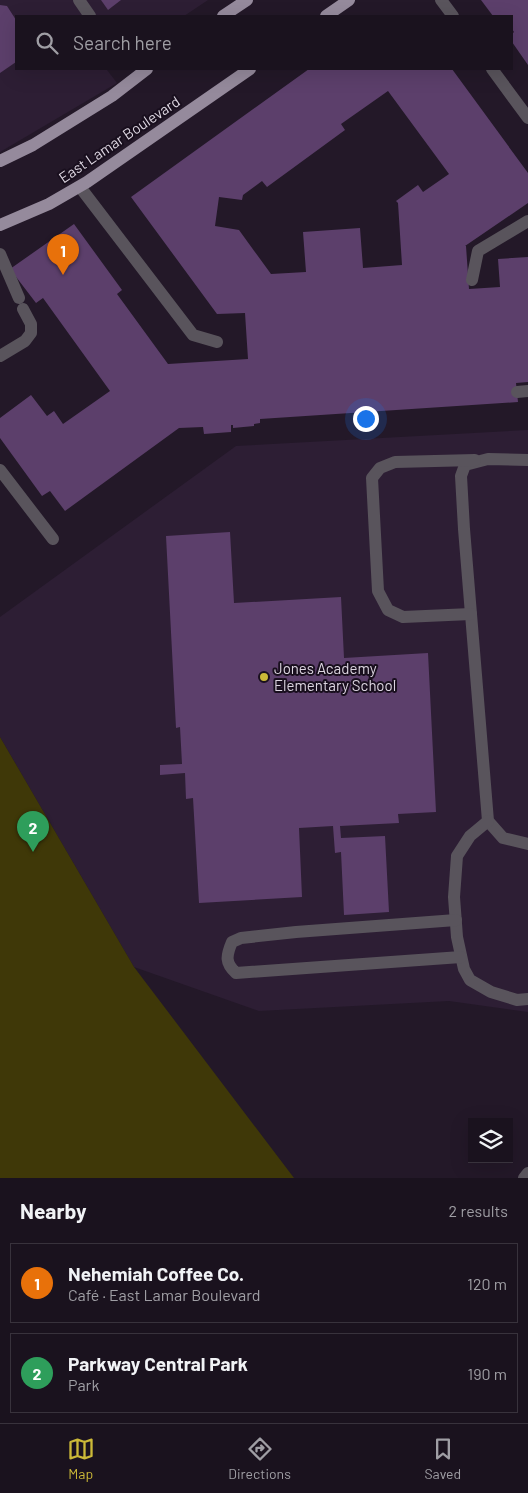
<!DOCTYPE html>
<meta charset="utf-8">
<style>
body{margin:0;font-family:Barlow,sans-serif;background:#231b27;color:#f1f3f6}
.controls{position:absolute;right:15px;bottom:15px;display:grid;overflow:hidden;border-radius:0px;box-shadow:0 5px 20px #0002}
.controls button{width:45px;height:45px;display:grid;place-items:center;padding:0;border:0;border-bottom:1px solid #38323c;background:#1a121e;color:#f1f3f6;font:25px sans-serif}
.you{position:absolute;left:365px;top:418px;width:18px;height:18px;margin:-12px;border:4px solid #fff;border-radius:50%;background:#1a73e8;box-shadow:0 0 0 8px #1a73e833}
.badge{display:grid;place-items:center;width:32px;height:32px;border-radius:50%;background:#ccb938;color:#fff;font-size:16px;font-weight:700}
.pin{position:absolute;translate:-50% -41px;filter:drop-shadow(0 1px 2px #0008)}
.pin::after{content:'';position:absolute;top:26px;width:18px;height:15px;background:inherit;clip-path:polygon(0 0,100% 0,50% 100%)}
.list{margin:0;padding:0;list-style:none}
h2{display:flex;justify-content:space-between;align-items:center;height:65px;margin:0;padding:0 20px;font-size:21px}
h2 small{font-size:16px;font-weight:400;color:#9f9ea4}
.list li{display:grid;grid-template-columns:32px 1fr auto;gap:15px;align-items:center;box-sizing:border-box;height:80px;margin:0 10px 10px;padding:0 10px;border:1px solid #38323c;border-radius:0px}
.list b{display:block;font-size:19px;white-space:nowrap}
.list p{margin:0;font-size:16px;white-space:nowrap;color:#9f9ea4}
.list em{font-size:16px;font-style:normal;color:#9f9ea4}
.icon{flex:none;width:28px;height:28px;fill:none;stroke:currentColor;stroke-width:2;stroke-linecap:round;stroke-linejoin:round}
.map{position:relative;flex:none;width:528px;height:1178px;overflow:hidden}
.search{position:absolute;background:#1a121e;box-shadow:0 5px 20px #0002;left:15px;right:15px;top:15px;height:55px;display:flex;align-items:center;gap:12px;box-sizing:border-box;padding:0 18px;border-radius:0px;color:#9f9ea4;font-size:19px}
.sheet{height:245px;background:#1a121e}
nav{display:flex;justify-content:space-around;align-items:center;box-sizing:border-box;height:70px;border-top:1px solid #38323c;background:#1a121e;font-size:14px;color:#9f9ea4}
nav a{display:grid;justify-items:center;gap:2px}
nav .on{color:#ccb938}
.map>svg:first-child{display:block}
</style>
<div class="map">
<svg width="528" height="1178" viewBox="0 0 528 1178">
<rect width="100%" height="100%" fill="#231828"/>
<g fill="#2d1e34">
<path d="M0,0H208L184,16H16V69H108L107,70L117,83L0,152Z"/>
<path d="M528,430V1012L449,1001L259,1011L134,967L0,737V617L236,446Z"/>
</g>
<path fill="#3f3808" d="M0,737L134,967L294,1178H0Z"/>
<g fill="#5c3f6b" fill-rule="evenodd">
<path d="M101,0H121L108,10Z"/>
<path d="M481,0H528V65L512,42V34L514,32L512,29V16H493Z"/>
<path d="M0,5L7,6L16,20V62L0,73Z"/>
<path d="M309,69H452L528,173V203L465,246H466L469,289L500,287L498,259L528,257V382L516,383L518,402L260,419V423L254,424V426L233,428V425H231V432L204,434L203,427L179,428L65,511L50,491L42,496L0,438V418L31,395L47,416L54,411L63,424L110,391L43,298L36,303L10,269L74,224L122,290L117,294L168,364L248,359L245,313L217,314L131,197ZM388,91L449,174L423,192L418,185L396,201L398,203L402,265L363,268L360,228L303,232L306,272L271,274L239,230L215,226L219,197L242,200L243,195L262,181L267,187L345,130L341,124Z"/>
<path d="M230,532L234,603L341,597L344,658L428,653L436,812L398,814L399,823L340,826L341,838L385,836L389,912L344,915L341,852L335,853L333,826L299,828L302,897L199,903L193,798L186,799L185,773L160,775V765L182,764L180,727L176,728L166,536Z"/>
</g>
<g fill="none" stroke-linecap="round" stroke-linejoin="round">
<g stroke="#59545c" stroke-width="12">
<path d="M79,0L90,16"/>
<path d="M441,0L453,16"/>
<path d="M492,69L528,118"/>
<path d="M80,187L193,335L217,342"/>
<path d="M0,254L19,298"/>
<path d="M472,280L478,251L528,221"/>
<path d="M0,356L25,341L31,333V324L23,309"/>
<path d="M517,392L528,391"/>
<path d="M528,460L488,459L465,465L461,476L464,529L488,821L503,838L528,844"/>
<path d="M0,470L53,539"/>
<path d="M471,614L403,617L388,610L378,591L372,478L380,468L395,462L475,460"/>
<path d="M488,821L470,836L457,856L454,897L457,937L464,969L470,980L491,992L517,1000L528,999"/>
<path d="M456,920L296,932L241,938L232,942C226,956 225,963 236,973L461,957"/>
<path d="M524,1178L528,1173"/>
</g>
<g stroke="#958a9c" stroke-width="12">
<path d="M223,16L247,0"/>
<path d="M326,16L349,0"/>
<path d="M0,161L33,145L112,96L147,69"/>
<path d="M0,225L49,204L87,182L250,69"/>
</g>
</g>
<circle fill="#ccb938" stroke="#190f1e" stroke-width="2" cx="264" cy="677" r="5"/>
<g text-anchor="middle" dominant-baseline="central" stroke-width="4" stroke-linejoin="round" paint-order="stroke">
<g font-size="15" fill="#ddd6e1" stroke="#190f1e">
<text transform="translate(119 139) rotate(-34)">East Lamar Boulevard</text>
</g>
<g font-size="15" fill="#ddd6e1" stroke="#190f1e" text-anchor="start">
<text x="274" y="668">Jones Academy<tspan x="274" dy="17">Elementary School</tspan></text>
</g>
</g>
</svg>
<div class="controls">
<button><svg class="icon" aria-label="layers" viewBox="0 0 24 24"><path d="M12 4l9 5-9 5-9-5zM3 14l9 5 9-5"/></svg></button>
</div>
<div class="you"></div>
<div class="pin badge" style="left:63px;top:275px;background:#e8710a">1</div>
<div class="pin badge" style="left:33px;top:852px;background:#2e9e5b">2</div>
<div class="search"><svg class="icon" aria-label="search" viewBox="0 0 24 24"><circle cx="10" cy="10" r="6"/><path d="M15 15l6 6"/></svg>Search here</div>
</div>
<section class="sheet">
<h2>Nearby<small>2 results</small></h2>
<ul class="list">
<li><span class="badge" style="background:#e8710a">1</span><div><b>Nehemiah Coffee Co.</b><p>Café · East Lamar Boulevard</p></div><em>120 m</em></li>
<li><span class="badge" style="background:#2e9e5b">2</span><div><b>Parkway Central Park</b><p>Park</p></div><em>190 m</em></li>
</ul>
</section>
<nav>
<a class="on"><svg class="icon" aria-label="map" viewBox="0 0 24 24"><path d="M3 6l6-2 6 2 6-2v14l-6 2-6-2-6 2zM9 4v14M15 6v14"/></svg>Map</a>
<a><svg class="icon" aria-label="directions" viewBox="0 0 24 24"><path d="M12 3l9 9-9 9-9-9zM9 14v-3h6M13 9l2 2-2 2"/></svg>Directions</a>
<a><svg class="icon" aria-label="saved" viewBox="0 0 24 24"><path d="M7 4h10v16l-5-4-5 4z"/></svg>Saved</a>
</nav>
